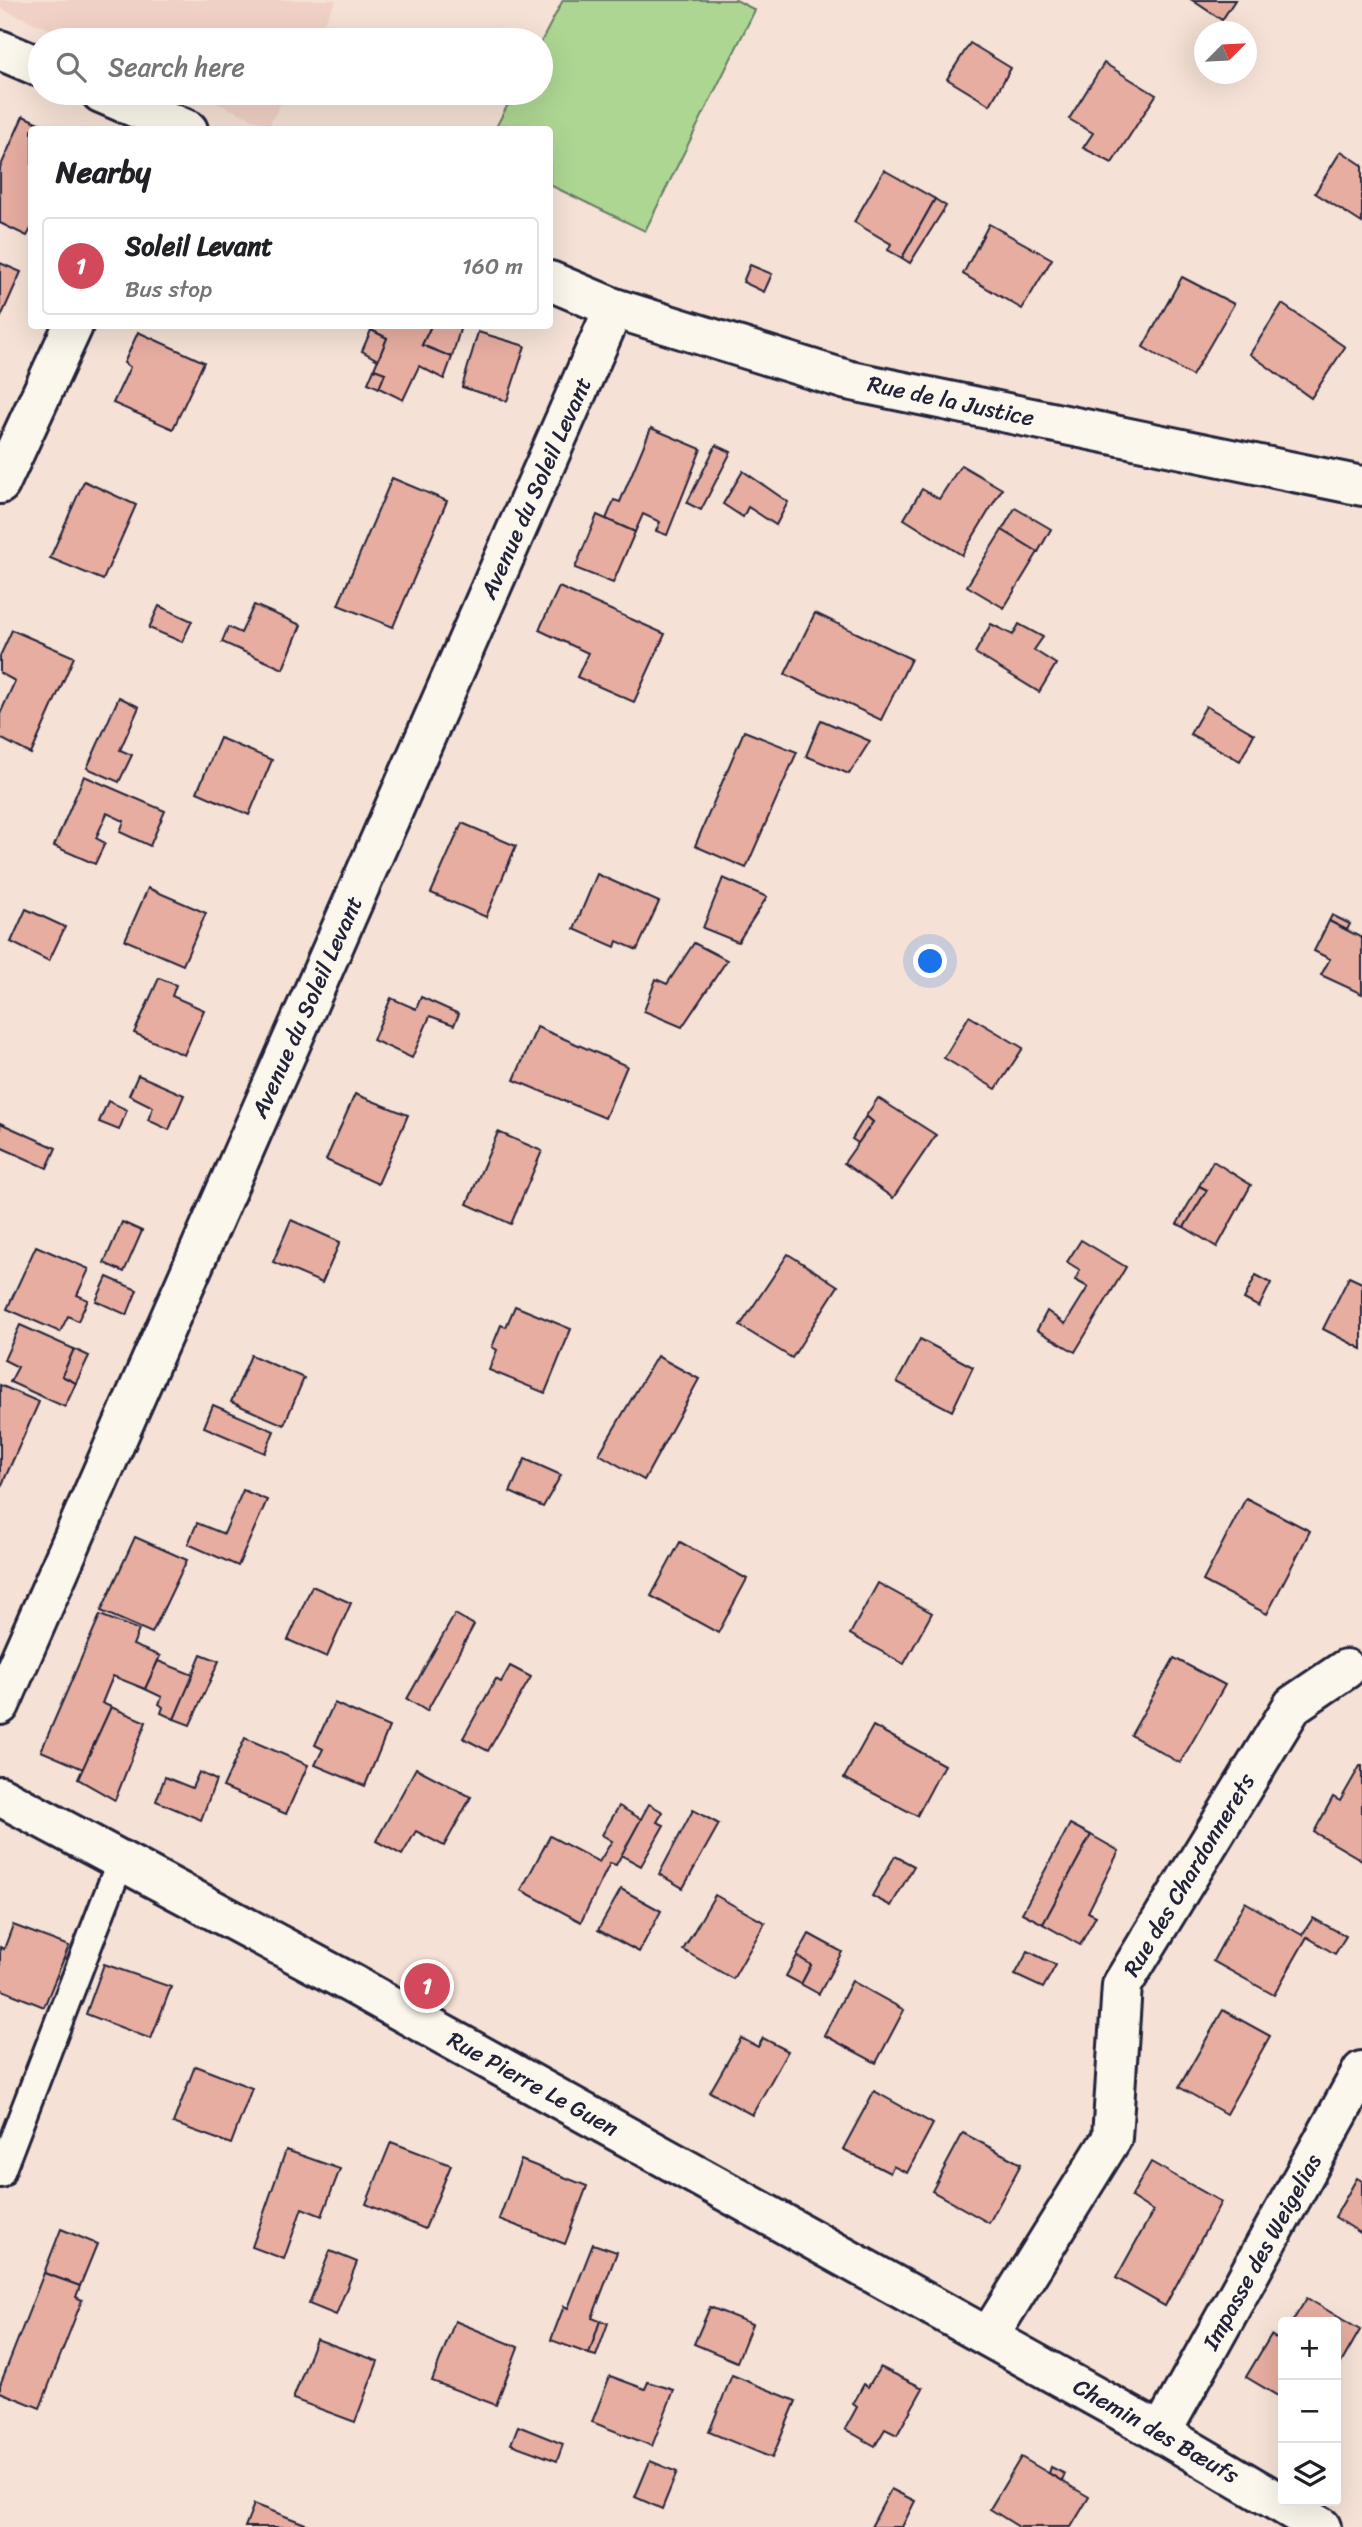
<!DOCTYPE html>
<meta charset="utf-8">
<style>
body{margin:0;font-family:Sriracha,sans-serif;background:#f2f2f2;color:#202124}
.controls{position:absolute;right:21px;bottom:21px;display:grid;overflow:hidden;border-radius:7px;box-shadow:0 7px 28px #0002}
.controls button{width:63px;height:63px;display:grid;place-items:center;padding:0;border:0;border-bottom:2px solid #e0e0e0;background:#fff;color:#202124;font:35px sans-serif}
.compass{position:absolute;left:1194px;top:21px;width:63px;height:63px;border-radius:50%;background:#fff;box-shadow:0 7px 28px #0002;rotate:66deg}
.you{position:absolute;left:931px;top:962px;width:24px;height:24px;margin:-18px;border:5px solid #fff;border-radius:50%;background:#1a73e8;box-shadow:0 0 0 10px #1a73e833}
.badge{display:grid;place-items:center;width:46px;height:46px;border-radius:50%;background:#d1495b;color:#fff;font-size:23px;font-weight:700}
.pin{position:absolute;translate:-50% -50%;border:4px solid #fff;box-shadow:0 2px 7px #0006}
.list{margin:0;padding:0;list-style:none}
h2{display:flex;justify-content:space-between;align-items:center;height:91px;margin:0;padding:0 28px;font-size:30px}
h2 small{font-size:23px;font-weight:400;color:#757577}
.list li{display:grid;grid-template-columns:46px 1fr auto;gap:21px;align-items:center;box-sizing:border-box;height:98px;margin:0 14px 14px;padding:0 14px;border:2px solid #e0e0e0;border-radius:7px}
.list b{display:block;font-size:26px;white-space:nowrap}
.list p{margin:0;font-size:23px;white-space:nowrap;color:#757577}
.list em{font-size:23px;font-style:normal;color:#757577}
.icon{flex:none;width:38px;height:38px;fill:none;stroke:currentColor;stroke-width:2;stroke-linecap:round;stroke-linejoin:round}
.map{position:relative;flex:none;width:1362px;height:2527px;overflow:hidden}
.search{position:absolute;background:#fff;box-shadow:0 7px 28px #0002;left:28px;top:28px;width:525px;height:77px;display:flex;align-items:center;gap:18px;box-sizing:border-box;padding:0 24px;border-radius:38px;color:#757577;font-size:26px}
.panel{position:absolute;background:#fff;box-shadow:0 7px 28px #0002;left:28px;top:126px;width:525px;height:203px;border-radius:7px}
.map>svg:first-child{display:block}
</style>
<div class="map">
<svg width="1362" height="2527" viewBox="0 0 1362 2527">
<rect width="100%" height="100%" fill="#f5e1d5"/>
<filter id="ink" filterUnits="userSpaceOnUse"><feTurbulence type="fractalNoise" baseFrequency=".0143" numOctaves="2"/><feDisplacementMap in="SourceGraphic" scale="14" xChannelSelector="R" yChannelSelector="G"/><feConvolveMatrix kernelMatrix="1 2 1 2 8 2 1 2 1" color-interpolation-filters="sRGB"/></filter>
<g filter="url(#ink)">
<g fill="#f0d1c5">
<path d="M0,0H336L315,40H74L0,8Z"/>
<path d="M193,93H287L269,126Z"/>
</g>
<path fill="#add693" stroke="#687c67" stroke-width="2" d="M563,0H736L755,10L645,231L550,185V130L495,129L514,93H541V42Z"/>
<g fill="#e6ada0" stroke="#22223b" stroke-width="2">
<path d="M1192,0H1235L1222,20Z"/>
<path d="M970,43L1011,68L990,105L947,79Z"/>
<path d="M1104,63L1156,95L1112,163L1083,148L1093,133L1069,119Z"/>
<path d="M23,116L54,130H32V227L27,236L0,223V168Z"/>
<path d="M1341,151L1362,165V223L1315,193Z"/>
<path d="M884,170L935,199L902,258L888,250L891,244L854,222Z"/>
<path d="M935,199L946,206L910,263L902,258Z"/>
<path d="M989,224L1052,259L1022,309L963,274Z"/>
<path d="M0,263L21,272L0,319Z"/>
<path d="M750,265L772,274L764,292L743,282Z"/>
<path d="M1182,277L1234,304L1192,376L1143,347Z"/>
<path d="M1282,304L1345,347L1311,398L1250,354Z"/>
<path d="M372,326H431L422,345L452,357L444,379L419,366L403,400L379,388L385,373L374,369L387,338L371,330Z"/>
<path d="M431,326H461L452,357L422,345Z"/>
<path d="M371,330L387,338L378,360L362,351Z"/>
<path d="M138,332L204,362L173,429L113,403L130,367L124,363Z"/>
<path d="M478,332L525,346L507,401L462,387Z"/>
<path d="M374,369L385,373L379,388L368,383Z"/>
<path d="M651,428L701,449L667,535L656,531L660,522L643,514L635,532L606,519L614,500L620,502Z"/>
<path d="M716,445L731,452L701,510L687,503Z"/>
<path d="M961,465L1002,489L962,555L904,519L922,489L939,499Z"/>
<path d="M743,471L788,502L776,525L748,507L743,517L723,504Z"/>
<path d="M392,478L447,501L393,627L338,605Z"/>
<path d="M84,481L136,505L103,580L50,558Z"/>
<path d="M1015,508L1051,529L1038,552L1002,530Z"/>
<path d="M597,515L635,532L613,583L575,568Z"/>
<path d="M1002,530L1038,552L1004,608L967,586Z"/>
<path d="M559,587L665,634L634,702L577,677L588,653L539,630Z"/>
<path d="M254,605L301,625L283,669L222,642L228,627L241,633Z"/>
<path d="M159,606L192,621L182,642L149,628Z"/>
<path d="M815,613L911,659L881,720L785,674Z"/>
<path d="M991,624L1013,635L1019,624L1043,637L1034,650L1056,664L1039,692L975,653Z"/>
<path d="M12,630L74,657L31,754L0,738V714L15,681L0,673V656Z"/>
<path d="M119,697L139,707L120,750L132,755L119,782L87,768Z"/>
<path d="M1206,706L1254,734L1240,761L1190,734Z"/>
<path d="M821,720L870,741L849,774L806,756Z"/>
<path d="M744,731L797,752L746,868L695,846Z"/>
<path d="M220,738L272,760L249,815L197,792Z"/>
<path d="M84,776L165,811L150,846L120,832L124,821L107,813L96,838L105,843L95,864L54,846Z"/>
<path d="M462,823L516,846L486,917L431,893Z"/>
<path d="M597,874L659,902L637,950L617,941L615,947L574,929Z"/>
<path d="M723,878L767,897L738,942L703,928Z"/>
<path d="M148,888L206,913L183,965L125,940Z"/>
<path d="M26,909L65,927L49,961L11,942Z"/>
<path d="M1332,915L1350,924L1347,930L1329,921Z"/>
<path d="M1329,921L1362,938V994L1321,975L1330,959L1314,951Z"/>
<path d="M694,943L727,960L682,1027L644,1011L656,979L667,984Z"/>
<path d="M159,978L176,985L172,996L204,1010L184,1055L134,1033Z"/>
<path d="M421,997L459,1014L454,1025L430,1016L412,1058L373,1040L391,998L416,1009Z"/>
<path d="M969,1016L1023,1048L996,1089L944,1058Z"/>
<path d="M537,1027L627,1066L605,1118L514,1080Z"/>
<path d="M138,1075L184,1095L169,1130L148,1120L153,1107L129,1095Z"/>
<path d="M355,1094L408,1115L378,1184L326,1160Z"/>
<path d="M878,1098L936,1135L893,1198L844,1163L873,1122L866,1116Z"/>
<path d="M108,1101L127,1110L119,1130L99,1122Z"/>
<path d="M866,1116L873,1122L858,1143L852,1139Z"/>
<path d="M0,1123L56,1148L47,1168L0,1147Z"/>
<path d="M498,1132L542,1151L511,1224L467,1204Z"/>
<path d="M1213,1161L1251,1185L1217,1247L1184,1227L1207,1190L1199,1186Z"/>
<path d="M1199,1186L1207,1190L1184,1227L1177,1224Z"/>
<path d="M291,1220L340,1242L322,1283L273,1262Z"/>
<path d="M122,1222L142,1231L124,1272L104,1263Z"/>
<path d="M1081,1240L1126,1267L1075,1352L1037,1330L1047,1311L1065,1324L1088,1287L1075,1280L1080,1270L1067,1262Z"/>
<path d="M36,1246L89,1269L77,1295L88,1300L78,1321L68,1316L60,1332L7,1309Z"/>
<path d="M788,1254L838,1286L792,1358L740,1326Z"/>
<path d="M1256,1275L1271,1283L1259,1307L1244,1299Z"/>
<path d="M107,1277L137,1290L127,1315L96,1301Z"/>
<path d="M1349,1277L1362,1283V1349L1323,1329Z"/>
<path d="M515,1306L571,1329L545,1393L489,1370L497,1350L492,1347L501,1325L506,1327Z"/>
<path d="M20,1325L74,1349L62,1376L76,1383L65,1407L10,1382L18,1367L4,1360Z"/>
<path d="M920,1339L973,1367L952,1411L897,1382Z"/>
<path d="M74,1349L89,1356L76,1383L62,1376Z"/>
<path d="M251,1355L304,1378L284,1425L231,1402Z"/>
<path d="M657,1356L699,1379L644,1480L599,1454Z"/>
<path d="M0,1385L39,1402L0,1489Z"/>
<path d="M213,1405L274,1431L265,1453L204,1427Z"/>
<path d="M525,1459L561,1475L543,1507L510,1492Z"/>
<path d="M243,1490L267,1500L238,1566L188,1544L197,1523L224,1534Z"/>
<path d="M1246,1498L1310,1531L1267,1614L1203,1581Z"/>
<path d="M135,1537L187,1560L152,1633L101,1611Z"/>
<path d="M680,1542L747,1579L718,1633L651,1596Z"/>
<path d="M878,1583L932,1613L904,1664L850,1634Z"/>
<path d="M312,1586L351,1603L327,1657L288,1640Z"/>
<path d="M455,1614L474,1625L427,1711L407,1699Z"/>
<path d="M100,1615L139,1630L133,1645L160,1656L145,1689L113,1676L102,1703L111,1707L83,1769L41,1751Z"/>
<path d="M201,1654L219,1661L190,1725L174,1719Z"/>
<path d="M1174,1658L1225,1685L1180,1763L1131,1735Z"/>
<path d="M158,1661L193,1675L174,1719L161,1713L163,1707L159,1704L162,1697L145,1689Z"/>
<path d="M510,1666L531,1677L488,1751L463,1738L496,1679L501,1682Z"/>
<path d="M334,1703L389,1727L365,1786L315,1765L323,1749L315,1745Z"/>
<path d="M111,1707L146,1722L115,1800L78,1779Z"/>
<path d="M873,1726L944,1765L917,1816L844,1778Z"/>
<path d="M245,1738L308,1765L286,1814L223,1787Z"/>
<path d="M1360,1766H1362V1860L1314,1832L1333,1797L1340,1801Z"/>
<path d="M416,1768L471,1797L444,1846L416,1831L402,1855L376,1841Z"/>
<path d="M199,1772L216,1780L201,1820L156,1801L165,1777L192,1788Z"/>
<path d="M649,1804L663,1812L657,1822L664,1825L641,1866L621,1855Z"/>
<path d="M619,1806L641,1819L616,1865L610,1863L581,1922L521,1890L550,1836L599,1862L612,1841L602,1835Z"/>
<path d="M693,1810L719,1824L683,1888L659,1874Z"/>
<path d="M1070,1824L1091,1835L1043,1924L1022,1913Z"/>
<path d="M1091,1835L1119,1851L1088,1912L1096,1916L1080,1945L1043,1924Z"/>
<path d="M895,1856L914,1866L891,1906L872,1896Z"/>
<path d="M621,1889L661,1911L639,1952L598,1930Z"/>
<path d="M715,1895L765,1923L733,1979L683,1950Z"/>
<path d="M1245,1902L1302,1935L1313,1918L1346,1936L1335,1954L1307,1937L1274,1995L1213,1961Z"/>
<path d="M13,1925L69,1946L44,2007L0,1989V1947L4,1949Z"/>
<path d="M809,1934L842,1952L819,1994L801,1984L811,1965L797,1956Z"/>
<path d="M1028,1951L1056,1965L1043,1988L1015,1975Z"/>
<path d="M797,1956L811,1965L801,1984L786,1976Z"/>
<path d="M104,1964L171,1987L151,2039L86,2014Z"/>
<path d="M852,1981L904,2010L876,2063L824,2035Z"/>
<path d="M1223,2010L1270,2036L1226,2114L1179,2087Z"/>
<path d="M741,2038L758,2047L763,2038L788,2051L752,2115L710,2092Z"/>
<path d="M195,2066L252,2088L231,2144L173,2123Z"/>
<path d="M874,2091L933,2124L907,2173L893,2166L890,2173L843,2149Z"/>
<path d="M963,2133L1021,2164L989,2223L932,2191Z"/>
<path d="M391,2142L451,2165L425,2229L366,2204Z"/>
<path d="M286,2150L340,2169L322,2216L302,2208L284,2259L252,2247Z"/>
<path d="M521,2160L587,2186L565,2244L499,2219Z"/>
<path d="M1151,2162L1221,2202L1165,2306L1116,2278L1153,2211L1131,2197Z"/>
<path d="M1357,2178L1362,2181V2234L1335,2217Z"/>
<path d="M61,2229L97,2244L80,2286L44,2273Z"/>
<path d="M593,2244L617,2252L592,2318L600,2321L589,2354L551,2340L564,2306L568,2308Z"/>
<path d="M330,2251L357,2262L336,2315L309,2304Z"/>
<path d="M44,2273L80,2286L76,2297L82,2300L40,2408L0,2392V2385Z"/>
<path d="M1307,2298L1360,2330L1336,2372V2322H1292Z"/>
<path d="M710,2307L752,2324L737,2362L694,2344Z"/>
<path d="M455,2321L518,2347L496,2405L432,2381Z"/>
<path d="M600,2321L608,2323L596,2356L589,2354Z"/>
<path d="M1271,2335L1280,2341L1283,2337V2399L1246,2377Z"/>
<path d="M316,2339L378,2361L355,2422L293,2399Z"/>
<path d="M880,2367L923,2388L897,2435L885,2429L875,2446L845,2429L857,2407L853,2404L864,2384L868,2387Z"/>
<path d="M732,2375L796,2401L772,2458L709,2432Z"/>
<path d="M610,2376L645,2389L648,2382L674,2390L652,2446L592,2422Z"/>
<path d="M518,2426L563,2444L557,2461L511,2444Z"/>
<path d="M1021,2457L1089,2497L1071,2527H1019L990,2509Z"/>
<path d="M650,2461L677,2472L662,2509L635,2497Z"/>
<path d="M1051,2467L1065,2474L1062,2481L1049,2473Z"/>
<path d="M891,2489L915,2501L902,2527H871Z"/>
<path d="M254,2504L313,2527H245Z"/>
</g>
<g fill="none" stroke-linecap="round" stroke-linejoin="round">
<g stroke="#22223b" stroke-width="32">
<path id="lane" d="M0,2174L121,1860"/>
</g>
<g stroke="#22223b" stroke-width="44">
<g id="street">
<path d="M0,50L40,67"/>
<path d="M101,93L188,130"/>
<path d="M550,281L614,308L847,380L1362,486"/>
<path d="M0,484L73,326"/>
<path d="M0,1705L614,308"/>
<path d="M989,2336L1112,2138L1122,1985L1293,1705L1346,1669"/>
<path d="M1161,2433L1362,2071"/>
</g>
</g>
<g stroke="#22223b" stroke-width="44">
<path id="secondary" d="M0,1796L352,1984L1161,2433L1321,2527"/>
</g>
<use href="#lane" stroke="#fbf7ec" stroke-width="26"/>
<use href="#street" stroke="#fbf7ec" stroke-width="38"/>
<use href="#secondary" stroke="#fbf7ec" stroke-width="38"/>
</g>
</g>
<g text-anchor="middle" dominant-baseline="central" stroke-width="7" stroke-linejoin="round" paint-order="stroke">
<g font-size="23" fill="#22223b" stroke="#fbf7ec">
<text transform="translate(951 401) rotate(12)">Rue de la Justice</text>
<text transform="translate(536 488) rotate(-66)">Avenue du Soleil Levant</text>
<text transform="translate(307 1007) rotate(-66)">Avenue du Soleil Levant</text>
<text transform="translate(1189 1875) rotate(-59)">Rue des Chardonnerets</text>
<text transform="translate(533 2084) rotate(29)">Rue Pierre Le Guen</text>
<text transform="translate(1262 2252) rotate(-61)">Impasse des Weigelias</text>
<text transform="translate(1156 2431) rotate(30)">Chemin des Bœufs</text>
</g>
</g>
</svg>
<div class="controls">
<button>+</button>
<button>−</button>
<button><svg class="icon" aria-label="layers" viewBox="0 0 24 24"><path d="M12 4l9 5-9 5-9-5zM3 14l9 5 9-5"/></svg></button>
</div>
<svg class="compass" viewBox="-18 -18 36 36"><path d="M0-13l5 13h-10z" fill="#e53935"/><path d="M0 13l5-13h-10z" fill="#757577"/></svg>
<div class="you"></div>
<div class="pin badge" style="left:427px;top:1986px">1</div>
<div class="search"><svg class="icon" aria-label="search" viewBox="0 0 24 24"><circle cx="10" cy="10" r="6"/><path d="M15 15l6 6"/></svg>Search here</div>
<section class="panel">
<h2>Nearby<small></small></h2>
<ul class="list">
<li><span class="badge">1</span><div><b>Soleil Levant</b><p>Bus stop</p></div><em>160 m</em></li>
</ul>
</section>
</div>
